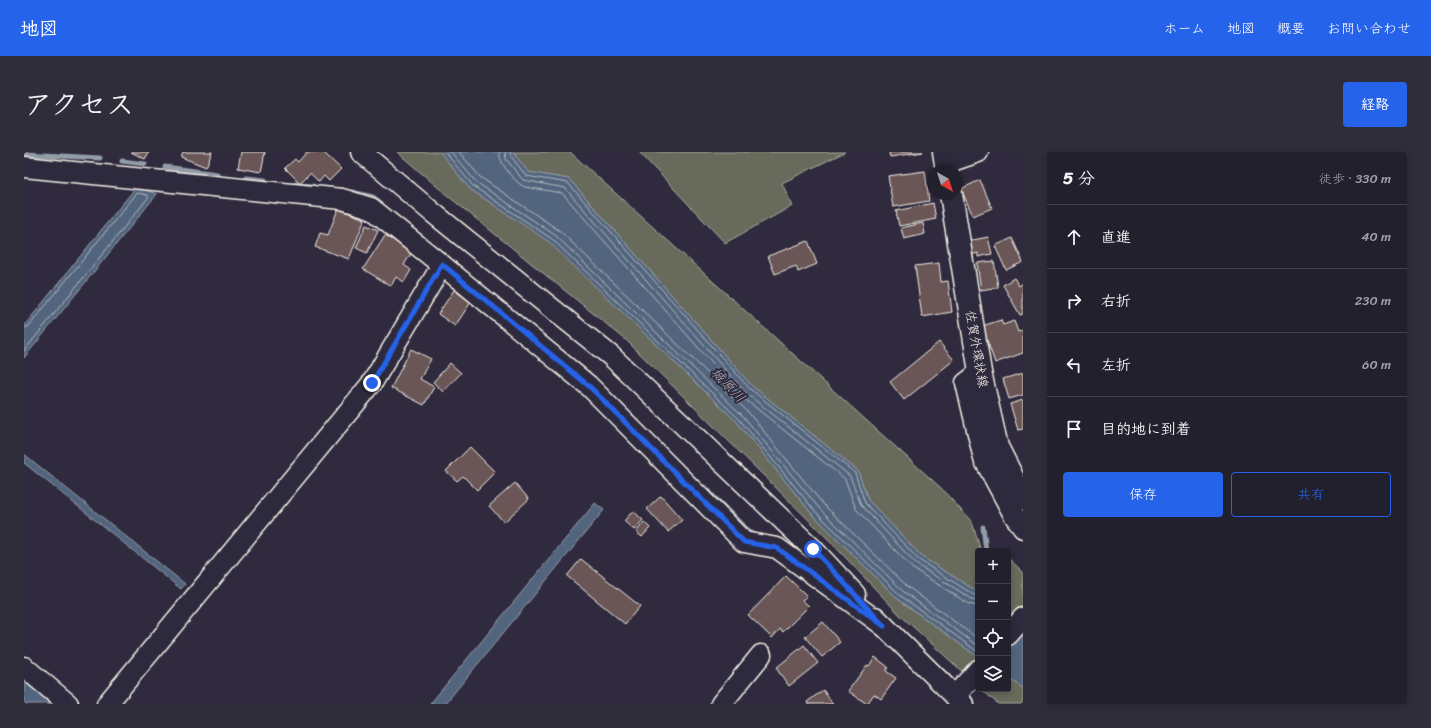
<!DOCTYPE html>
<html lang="ja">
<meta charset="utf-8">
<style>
body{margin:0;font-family:Sriracha,"Klee One",sans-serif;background:#2f2d3a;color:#f1f3f6}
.controls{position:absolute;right:12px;bottom:12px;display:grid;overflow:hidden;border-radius:4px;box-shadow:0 2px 6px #0003}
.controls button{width:36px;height:36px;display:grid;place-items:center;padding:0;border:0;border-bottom:1px solid #403e4a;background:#23202e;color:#f1f3f6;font:20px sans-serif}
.compass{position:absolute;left:903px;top:12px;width:36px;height:36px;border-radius:50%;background:#23202e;box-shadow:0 2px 6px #0003;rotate:141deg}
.stop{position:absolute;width:12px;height:12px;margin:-9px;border:3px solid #2563eb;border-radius:50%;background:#fff}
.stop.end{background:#2563eb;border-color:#fff;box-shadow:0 1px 4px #0008}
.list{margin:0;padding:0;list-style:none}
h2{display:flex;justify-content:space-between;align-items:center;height:52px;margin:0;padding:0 16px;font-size:17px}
h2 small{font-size:13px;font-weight:400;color:#a3a3aa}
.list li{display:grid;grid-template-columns:26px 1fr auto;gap:12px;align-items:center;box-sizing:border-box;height:64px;padding:0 16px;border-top:1px solid #403e4a}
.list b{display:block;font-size:15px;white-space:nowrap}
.list em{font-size:13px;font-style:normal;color:#a3a3aa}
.actions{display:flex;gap:8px;padding:12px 16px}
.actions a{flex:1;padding:9px 0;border:1px solid #2563eb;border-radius:4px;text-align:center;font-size:14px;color:#2563eb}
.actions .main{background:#2563eb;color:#fff}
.icon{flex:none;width:22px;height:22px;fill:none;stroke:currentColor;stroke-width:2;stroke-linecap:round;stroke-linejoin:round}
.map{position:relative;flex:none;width:999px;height:552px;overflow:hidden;border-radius:4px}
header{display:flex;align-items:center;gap:24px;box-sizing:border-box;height:56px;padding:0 20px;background:#2563eb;color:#fff}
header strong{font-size:19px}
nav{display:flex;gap:22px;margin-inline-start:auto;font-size:14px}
.intro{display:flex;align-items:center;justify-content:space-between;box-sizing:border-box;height:96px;padding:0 24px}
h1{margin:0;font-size:28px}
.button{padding:10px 18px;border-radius:4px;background:#2563eb;color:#fff;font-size:14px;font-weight:700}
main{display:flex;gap:24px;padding:0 24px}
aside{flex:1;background:#23202e;border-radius:4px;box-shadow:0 2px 6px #0003}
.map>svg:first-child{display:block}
</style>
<header>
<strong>地図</strong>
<nav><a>ホーム</a><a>地図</a><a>概要</a><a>お問い合わせ</a></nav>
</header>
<div class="intro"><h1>アクセス</h1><a class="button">経路</a></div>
<main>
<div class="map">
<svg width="999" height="552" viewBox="0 0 999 552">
<rect width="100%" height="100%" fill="#2f2a3d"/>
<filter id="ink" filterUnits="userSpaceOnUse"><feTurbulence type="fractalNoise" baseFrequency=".025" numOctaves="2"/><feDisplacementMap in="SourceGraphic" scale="8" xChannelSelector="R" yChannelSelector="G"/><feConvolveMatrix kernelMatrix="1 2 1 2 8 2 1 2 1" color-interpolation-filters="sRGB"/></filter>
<g filter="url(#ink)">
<g fill="#686a5c" stroke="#aeaea2">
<path d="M373,0H416L446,37L525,89L713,270L788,362L874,447L954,505V534L875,462L802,385L602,188L424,44Z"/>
<path d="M489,0H546L917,336L948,370L957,399H954V440L898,405L844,348L834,319L728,234L545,27L503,20Z"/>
<path d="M615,0H821L758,31L768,54L701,91Z"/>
<path d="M984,406L999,420V471L984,460Z"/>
<path d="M984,526L999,536V552H974L957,537H984Z"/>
</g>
<g fill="#53657e" stroke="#939da8">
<path d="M416,0H489L504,20L545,27L728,234L834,319L844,348L898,405L954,440V505L874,447L788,362L713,270L525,90L446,37Z"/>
<path d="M112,35L133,42L0,206V174Z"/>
<path d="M0,302L161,432L157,437L0,311Z"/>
<path d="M571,351L580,358L421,552H406Z"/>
<path d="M984,460L999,471V536L984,526Z"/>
<path d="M0,527L31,552H0Z"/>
</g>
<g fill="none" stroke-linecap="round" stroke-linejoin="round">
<g stroke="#b4b9be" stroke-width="1">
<path d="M421,0L449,34L528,87L715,267L791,359L877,444L954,500"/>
<path d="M427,0L452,30L531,83L719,264L795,356L880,440L954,494"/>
<path d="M435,0L456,25L536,79L724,260L799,352L884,435L954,487"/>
<path d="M475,0C475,11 491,31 501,35L538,41L717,244L821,327L832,357L888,416L945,452L954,454"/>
<path d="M481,0L482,7L499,28L541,36L721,240L826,324L837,353L892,412L948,447L954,448"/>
<path d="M486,0L487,4L502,24L544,31L725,236L831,321L841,351L895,408L950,443H954"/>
<path d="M0,176L5,174L113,41L124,43V46L0,199"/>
</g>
<g stroke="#939da8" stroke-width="5">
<path d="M0,2L76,6"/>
<path d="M98,9L121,12"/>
<path d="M141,15L193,22"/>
<path d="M222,26L241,28"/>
<path d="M272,32L288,34"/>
<path d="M328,40L349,45L357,51"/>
<path d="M680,335L726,381L732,383"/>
<path d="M959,375L962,399"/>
</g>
</g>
<g fill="#6a5657" stroke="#f4f1e8">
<path d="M107,0H125L121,7Z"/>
<path d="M159,0H188L182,15L157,5Z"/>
<path d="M217,0H241L237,20L214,16Z"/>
<path d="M283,0H299L317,17L305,29L300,24L295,30L286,21L276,31L261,16L271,7L274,10Z"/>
<path d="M865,0H899L866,5Z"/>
<path d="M901,19L905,49L869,55L864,24Z"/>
<path d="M956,28L968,56L949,64L937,37Z"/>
<path d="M909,51L912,67L875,74L872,59Z"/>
<path d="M314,57L341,67L325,107L291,95L296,81L304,83Z"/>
<path d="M899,71L901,82L880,87L877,76Z"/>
<path d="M342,73L354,78L343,101L332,96Z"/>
<path d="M361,83L388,100L380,113L387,118L380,130L372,125L367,134L339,117Z"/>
<path d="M964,85L968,102L954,105V101L947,103L944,89Z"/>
<path d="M988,86L999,110L982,118L971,94Z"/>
<path d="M784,89L793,112L774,120L772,114L751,122L744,104Z"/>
<path d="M970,109L974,135L957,138L953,111Z"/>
<path d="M915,111L917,130L924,129L928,160L898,165L891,114Z"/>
<path d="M990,126L995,134L999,131V162L996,163L979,133Z"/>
<path d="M430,138L447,150L431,174L414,162Z"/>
<path d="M977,168L979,173L990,169L994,180L999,178V201L971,211L958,174Z"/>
<path d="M915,190L930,208L880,248L866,230Z"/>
<path d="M387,197L407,207L396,227L410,235L400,253L367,236Z"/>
<path d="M426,211L437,221L419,240L409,230Z"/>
<path d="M999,221V243L985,247L979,227Z"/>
<path d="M999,248V277L994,278L986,252Z"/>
<path d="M446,295L471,320L453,338L439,324L433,329L422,319Z"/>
<path d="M491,331L505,347L480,370L465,354Z"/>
<path d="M637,344L658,368L644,380L623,357Z"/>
<path d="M609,359L619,368L610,378L600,369Z"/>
<path d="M620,370L626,376L618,385L612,380Z"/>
<path d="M557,407L616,454L601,472L543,424Z"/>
<path d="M762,424L783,444L778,448L785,454L759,480L756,477L748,486L724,463Z"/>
<path d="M799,470L816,490L798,505L781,485Z"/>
<path d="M780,493L794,511L765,534L752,516Z"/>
<path d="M851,505L864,515L862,519L872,526L857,547L850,542L843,552L824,539L843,513L845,514Z"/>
<path d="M799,538L809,552H784L783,550Z"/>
</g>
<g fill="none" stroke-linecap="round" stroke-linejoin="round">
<g stroke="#f4f1e8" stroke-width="23">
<g id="street">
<path d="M337,0L408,60L587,204L789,397L831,442"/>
<path d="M922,11L954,0"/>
<path d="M0,15L318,47L347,56L418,113L565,234L720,390L753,396L860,474"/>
<path d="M956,220L942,231L960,307L990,363L999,376"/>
<path d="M851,465L939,552"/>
<path d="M984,483L999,466"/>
<path d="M0,515L44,552"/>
<path d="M931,544L954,518"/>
<path d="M83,552L348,231L418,113"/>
<path d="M697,552L737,503"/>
</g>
</g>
<g stroke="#f4f1e8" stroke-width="25">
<g id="primary">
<path d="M920,0L923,18"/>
<path d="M927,42L956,220L973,295L999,346"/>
</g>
</g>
<use href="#street" stroke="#2f2a3d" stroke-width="20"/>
<use href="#primary" stroke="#2f2a3d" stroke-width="22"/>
</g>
</g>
<g fill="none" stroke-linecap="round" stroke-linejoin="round" filter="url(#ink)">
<path stroke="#2563eb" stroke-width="5" d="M348,231L418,112L565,234L720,390L753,396L860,474L789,397"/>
</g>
<g text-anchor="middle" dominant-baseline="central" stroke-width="4" stroke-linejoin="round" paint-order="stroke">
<g font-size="13" fill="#f4f1e8" stroke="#2f2a3d">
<text transform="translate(953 197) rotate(80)">佐賀外環状線</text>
</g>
<g font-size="14" font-style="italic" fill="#b4b9be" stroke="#2f2a3d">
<text transform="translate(704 233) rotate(46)">城原川</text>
</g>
</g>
</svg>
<div class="controls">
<button>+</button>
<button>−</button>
<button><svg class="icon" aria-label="locate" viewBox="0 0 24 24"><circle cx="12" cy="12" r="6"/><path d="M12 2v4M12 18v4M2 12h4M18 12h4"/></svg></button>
<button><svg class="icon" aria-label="layers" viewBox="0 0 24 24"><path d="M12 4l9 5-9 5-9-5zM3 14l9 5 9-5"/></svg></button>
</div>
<svg class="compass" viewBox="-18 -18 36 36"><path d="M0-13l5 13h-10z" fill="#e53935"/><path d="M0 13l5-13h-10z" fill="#a3a3aa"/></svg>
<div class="stop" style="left:789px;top:397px"></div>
<div class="stop end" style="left:348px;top:231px"></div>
</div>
<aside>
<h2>5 分<small>徒歩 · 330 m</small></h2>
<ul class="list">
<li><svg class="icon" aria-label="ahead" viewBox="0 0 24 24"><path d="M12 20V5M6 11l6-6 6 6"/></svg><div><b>直進</b></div><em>40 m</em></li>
<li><svg class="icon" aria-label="right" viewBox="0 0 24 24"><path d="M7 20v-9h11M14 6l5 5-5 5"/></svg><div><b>右折</b></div><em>230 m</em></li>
<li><svg class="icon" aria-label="left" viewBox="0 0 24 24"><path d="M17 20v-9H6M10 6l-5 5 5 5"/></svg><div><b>左折</b></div><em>60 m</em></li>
<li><svg class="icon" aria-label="arrive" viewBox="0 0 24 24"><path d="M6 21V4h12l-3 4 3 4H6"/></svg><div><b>目的地に到着</b></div></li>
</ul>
<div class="actions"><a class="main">保存</a><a>共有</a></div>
</aside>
</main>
